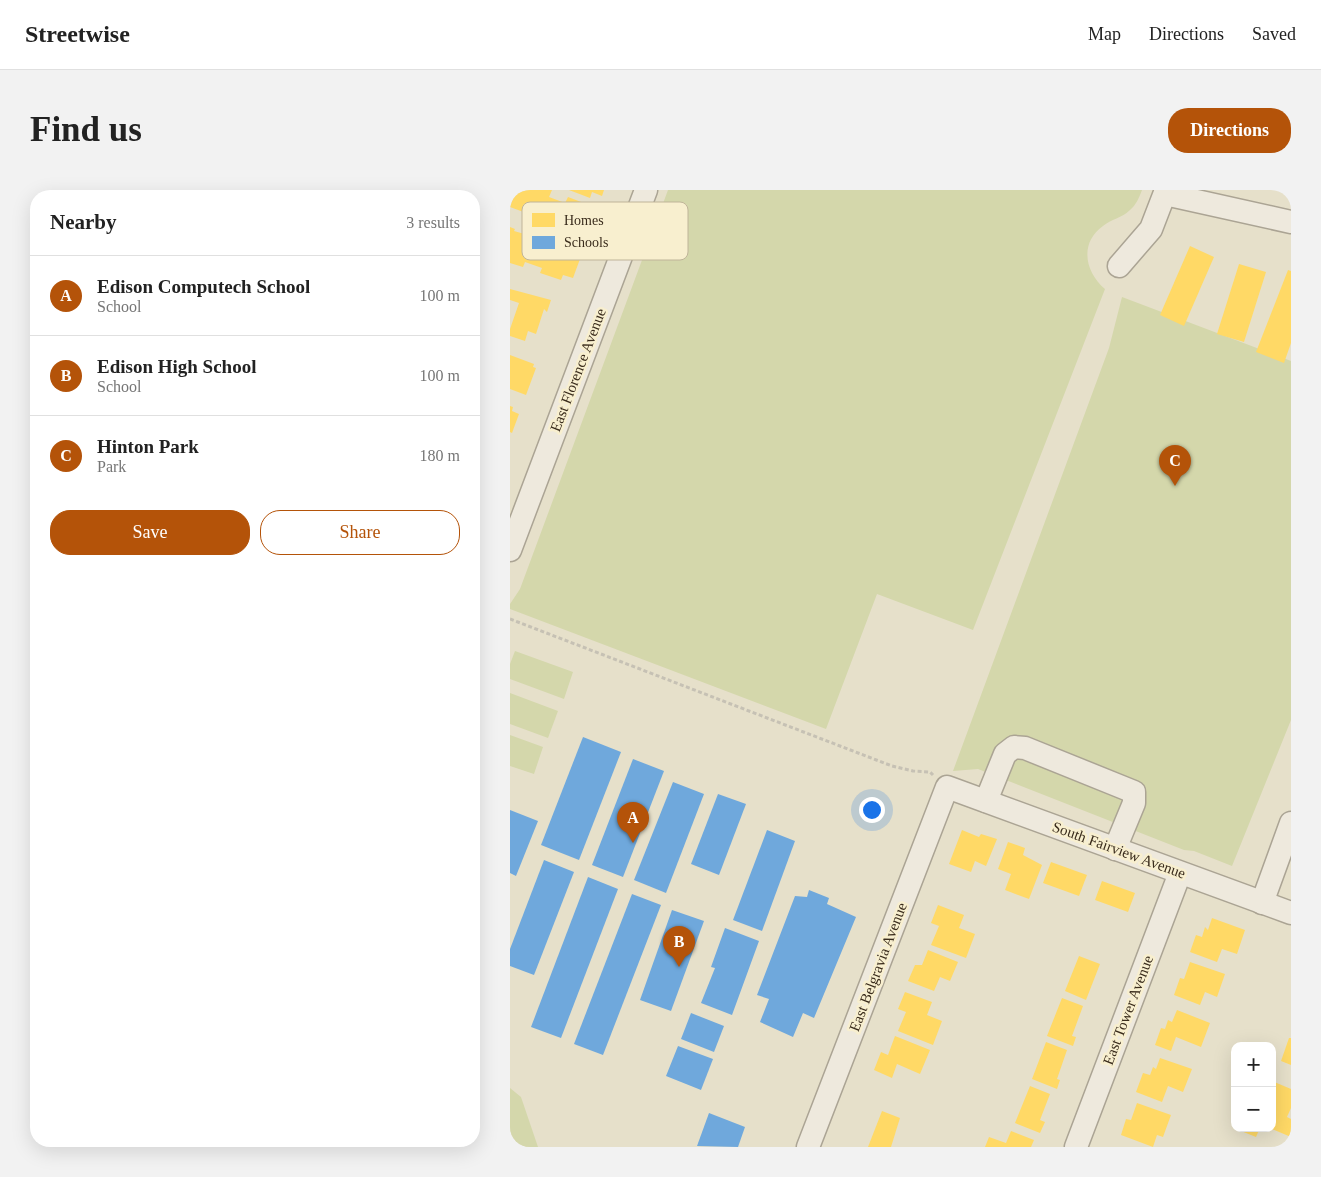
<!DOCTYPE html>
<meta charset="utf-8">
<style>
body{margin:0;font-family:Georgia,serif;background:#f2f2f2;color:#222}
.controls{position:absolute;right:15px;bottom:15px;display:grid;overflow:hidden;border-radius:10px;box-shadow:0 5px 20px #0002}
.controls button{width:45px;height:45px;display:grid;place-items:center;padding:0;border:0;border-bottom:1px solid #e0e0e0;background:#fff;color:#222;font:25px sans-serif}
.you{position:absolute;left:361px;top:619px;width:18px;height:18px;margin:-12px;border:4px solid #fff;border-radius:50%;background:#1a73e8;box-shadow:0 0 0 8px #1a73e833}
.badge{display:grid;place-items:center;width:32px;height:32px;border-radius:50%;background:#b45309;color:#fff;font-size:16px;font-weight:700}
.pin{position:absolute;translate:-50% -41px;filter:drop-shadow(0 1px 2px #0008)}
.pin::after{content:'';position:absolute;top:26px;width:18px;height:15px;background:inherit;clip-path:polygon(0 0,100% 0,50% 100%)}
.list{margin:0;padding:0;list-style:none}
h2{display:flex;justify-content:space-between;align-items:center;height:65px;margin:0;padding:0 20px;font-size:21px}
h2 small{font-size:16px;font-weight:400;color:#767676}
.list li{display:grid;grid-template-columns:32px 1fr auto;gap:15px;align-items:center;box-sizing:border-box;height:80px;padding:0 20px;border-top:1px solid #e0e0e0}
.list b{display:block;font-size:19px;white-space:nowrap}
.list p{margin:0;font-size:16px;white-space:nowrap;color:#767676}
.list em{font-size:16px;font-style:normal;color:#767676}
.actions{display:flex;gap:10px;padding:15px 20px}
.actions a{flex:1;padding:11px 0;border:1px solid #b45309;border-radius:20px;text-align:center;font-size:18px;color:#b45309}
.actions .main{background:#b45309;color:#fff}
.map{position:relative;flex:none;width:781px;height:957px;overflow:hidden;border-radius:20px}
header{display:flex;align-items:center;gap:30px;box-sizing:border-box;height:70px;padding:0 25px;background:#fff;border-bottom:1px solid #e0e0e0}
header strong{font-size:24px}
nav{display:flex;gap:28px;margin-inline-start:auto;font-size:18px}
.intro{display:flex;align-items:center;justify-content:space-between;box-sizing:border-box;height:120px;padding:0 30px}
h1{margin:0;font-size:35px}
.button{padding:12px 22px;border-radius:20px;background:#b45309;color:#fff;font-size:18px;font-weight:700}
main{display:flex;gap:30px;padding:0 30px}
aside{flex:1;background:#fff;border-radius:20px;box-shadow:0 5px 20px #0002}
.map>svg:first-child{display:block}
</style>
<header>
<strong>Streetwise</strong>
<nav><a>Map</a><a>Directions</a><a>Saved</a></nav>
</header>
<div class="intro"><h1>Find us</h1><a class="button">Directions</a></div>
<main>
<aside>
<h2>Nearby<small>3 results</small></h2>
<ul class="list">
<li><span class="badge">A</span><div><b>Edison Computech School</b><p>School</p></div><em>100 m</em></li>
<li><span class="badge">B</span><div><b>Edison High School</b><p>School</p></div><em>100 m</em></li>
<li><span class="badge">C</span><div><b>Hinton Park</b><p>Park</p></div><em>180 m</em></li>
</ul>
<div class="actions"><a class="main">Save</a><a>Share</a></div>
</aside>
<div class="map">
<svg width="781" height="957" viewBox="0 0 781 957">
<rect width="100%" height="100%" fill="#e6e0ca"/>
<g fill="#d4d7ab">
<path d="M158,0H632C629,8 626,15 620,20C612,28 601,29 593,36C569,53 575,82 595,99L463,440L367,404L316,539L0,419V414L10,399Z"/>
<path d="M612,107L781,171V530L722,676L684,661L674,660L468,579L443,581L599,158Z"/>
<path d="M5,461L63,482L54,509L0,489V474Z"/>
<path d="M0,503L48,521L38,548L0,534Z"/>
<path d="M0,545L33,557L24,584L0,576Z"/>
<path d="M0,898L11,907L28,957H0Z"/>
</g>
<g fill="#ffd966">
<path d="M6,0H42L39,7L55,13L58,7L79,15L76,21L86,25L78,46L0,17Z"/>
<path d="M59,0H94L92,6L82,2L80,8Z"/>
<path d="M0,37L5,39L4,41L25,47L24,55L37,60L39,54L64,63L62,67L70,69L63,88L53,85L51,90L30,83L32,78L15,72L13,77L0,73Z"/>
<path d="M680,56L704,67L674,136L650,125Z"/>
<path d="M729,74L756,82L734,152L707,144Z"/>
<path d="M778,80L781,81V153L774,173L746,162Z"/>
<path d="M0,99L41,110L37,122L34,119L26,144L18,141L15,151L0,146V139L9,113L0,110Z"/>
<path d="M0,165L24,174L23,177L26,178L16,205L0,199Z"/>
<path d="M0,216L3,217L2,221L9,224L2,243L0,242Z"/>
<path d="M452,640L469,647L471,644L487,649L476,676L465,671L461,682L439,674Z"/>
<path d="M498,652L515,658L513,665L532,675L519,709L495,700L501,684L488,679Z"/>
<path d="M541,672L577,685L569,706L533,693Z"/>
<path d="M592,691L625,703L618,722L585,710Z"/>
<path d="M428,715L454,725L449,738L465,744L456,768L421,755L429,736L421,733Z"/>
<path d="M702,728L735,740L727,764L712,759L707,772L680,762L686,745L692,747L695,737L698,740Z"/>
<path d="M418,760L448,772L440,791L430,787L424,801L398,791L405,775H412Z"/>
<path d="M569,766L590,774L576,810L555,801Z"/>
<path d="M680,772L715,784L707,807L695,802L690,815L664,805L670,788L674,789Z"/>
<path d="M395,802L422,812L417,825L432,831L423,855L388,841L396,822L388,819Z"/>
<path d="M552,808L573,816L562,846L566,847L563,856L537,846Z"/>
<path d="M667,820L700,833L691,857L666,847L661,861L645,855L651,838L655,839L658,830L662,832Z"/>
<path d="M385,846L420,860L410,884L387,874L382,888L364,880L371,862L378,865Z"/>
<path d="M779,848H781V875L771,871Z"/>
<path d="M536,852L557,860L547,889L550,890L547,899L522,889Z"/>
<path d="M650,868L682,879L673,902L658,896L652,912L626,902L633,883L640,885L643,877L646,879Z"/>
<path d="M762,891L781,899V918L777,927L781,929V947L762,939Z"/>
<path d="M520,896L540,904L530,930L535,932L530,943L505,933Z"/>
<path d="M627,913L661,925L653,947L647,945L643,957L611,945L616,929L621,930Z"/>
<path d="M372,921L390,928L381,957H358Z"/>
<path d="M732,938H750L746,947L731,941Z"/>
<path d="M501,941L524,950L521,957H475L479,947L496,953Z"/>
</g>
<g fill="#6fa8dc">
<path d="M73,547L111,562L69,670L31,655Z"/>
<path d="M123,569L154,581L113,687L82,675Z"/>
<path d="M163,592L194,604L156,703L124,690Z"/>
<path d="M208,604L236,614L209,685L181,674Z"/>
<path d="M0,620L28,631L6,686L0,683Z"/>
<path d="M257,640L285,651L252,741L223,730Z"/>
<path d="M34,670L64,682L24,785L0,776V759Z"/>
<path d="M78,687L108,699L51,848L21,837Z"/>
<path d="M299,700L319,708L317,714L346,727L304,828L293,823L283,847L250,832L259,809L247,805L285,706L297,707Z"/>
<path d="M122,704L151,715L93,865L64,854Z"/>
<path d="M162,720L194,731L161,821L130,810Z"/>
<path d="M215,738L249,751L222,825L191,813L205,778L201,777Z"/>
<path d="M181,823L214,836L204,862L171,849Z"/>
<path d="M168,856L203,869L191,900L156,886Z"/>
<path d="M199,923L235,937L228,957L187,956Z"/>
</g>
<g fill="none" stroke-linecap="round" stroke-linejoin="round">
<g stroke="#aba494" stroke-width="25">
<g id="minor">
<path d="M655,4L781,32"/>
<path d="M609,76L641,39L656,0"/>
<path d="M0,360L136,0"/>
<path d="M476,611L495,564L504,557L515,558L624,602V613L605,659"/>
<path d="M752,713L781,633"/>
<path d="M298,957L437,597L781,723"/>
<path d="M566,957L670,683"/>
</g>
</g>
<path stroke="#c6c1b4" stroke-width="3" stroke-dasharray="4 2.5" stroke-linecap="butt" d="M0,429L382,576L403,581L420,582L423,585"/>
<use href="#minor" stroke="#eee9dd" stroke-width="22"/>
</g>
<g text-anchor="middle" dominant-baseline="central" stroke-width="5" stroke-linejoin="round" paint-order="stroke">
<g font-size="15" fill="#3a2c1c" stroke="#f8efcf">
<text transform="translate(68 180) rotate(-69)">East Florence Avenue</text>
<text transform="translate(609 660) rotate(20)">South Fairview Avenue</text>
<text transform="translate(368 777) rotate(-69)">East Belgravia Avenue</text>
<text transform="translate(618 820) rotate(-69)">East Tower Avenue</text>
</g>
</g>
<rect x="12" y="12" width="166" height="58" rx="8" fill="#f8efcf" stroke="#bfb499" stroke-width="1"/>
<rect x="22" y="23" width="23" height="14" fill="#ffd966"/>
<rect x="22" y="46" width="23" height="13" fill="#6fa8dc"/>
<g font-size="14" fill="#3a2c1c">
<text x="54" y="35">Homes</text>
<text x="54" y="57">Schools</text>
</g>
</svg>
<div class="controls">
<button>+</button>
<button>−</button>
</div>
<div class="you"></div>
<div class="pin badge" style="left:123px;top:653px">A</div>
<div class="pin badge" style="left:169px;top:777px">B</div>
<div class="pin badge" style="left:665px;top:296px">C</div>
</div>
</main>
